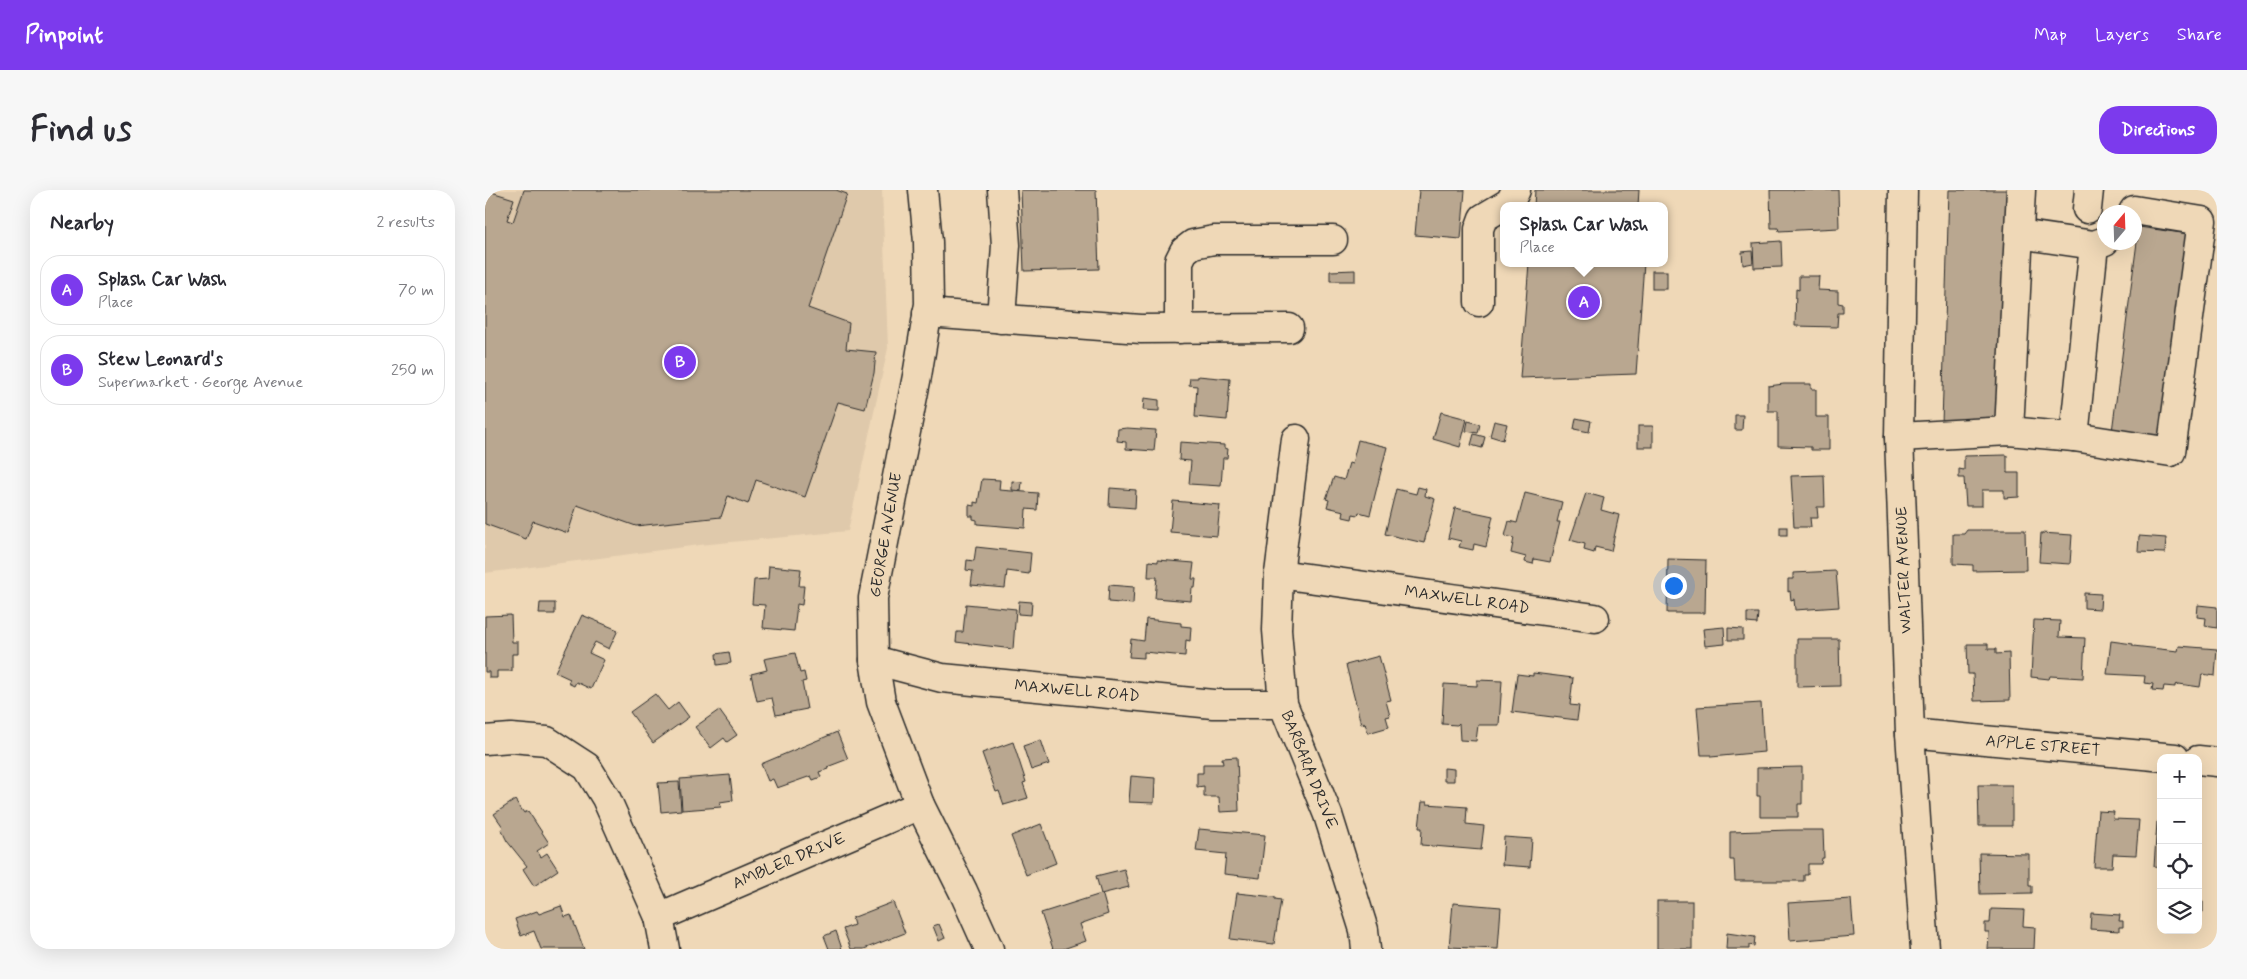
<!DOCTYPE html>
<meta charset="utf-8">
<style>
body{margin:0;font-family:Mynerve,sans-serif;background:#f7f7f7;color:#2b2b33}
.controls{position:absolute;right:15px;bottom:15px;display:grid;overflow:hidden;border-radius:10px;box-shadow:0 5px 20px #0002}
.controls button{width:45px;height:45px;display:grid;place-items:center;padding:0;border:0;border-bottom:1px solid #e1e1e2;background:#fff;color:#2b2b33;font:25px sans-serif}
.compass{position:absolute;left:1612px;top:15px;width:45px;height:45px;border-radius:50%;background:#fff;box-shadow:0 5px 20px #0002;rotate:19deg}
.you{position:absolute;left:1188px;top:395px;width:18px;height:18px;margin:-12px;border:4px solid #fff;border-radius:50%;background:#1a73e8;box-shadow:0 0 0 8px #1a73e833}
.badge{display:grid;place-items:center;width:32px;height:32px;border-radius:50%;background:#7c3aed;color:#fff;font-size:16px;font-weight:700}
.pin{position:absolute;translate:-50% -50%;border:2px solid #fff;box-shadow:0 1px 5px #0006}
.popup{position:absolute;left:1015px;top:12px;width:168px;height:65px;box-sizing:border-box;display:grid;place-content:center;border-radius:10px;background:#fff;filter:drop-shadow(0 1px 4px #0005);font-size:16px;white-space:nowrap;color:#7c7c81}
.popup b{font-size:19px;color:#2b2b33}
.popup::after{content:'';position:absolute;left:50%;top:100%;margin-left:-10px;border:10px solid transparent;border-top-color:#fff}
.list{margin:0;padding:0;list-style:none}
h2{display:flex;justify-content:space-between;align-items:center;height:65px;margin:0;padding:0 20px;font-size:21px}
h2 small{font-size:16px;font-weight:400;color:#7c7c81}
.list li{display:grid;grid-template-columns:32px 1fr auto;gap:15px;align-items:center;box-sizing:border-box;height:70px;margin:0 10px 10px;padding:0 10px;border:1px solid #e1e1e2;border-radius:20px}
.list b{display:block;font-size:19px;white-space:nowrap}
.list p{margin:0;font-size:16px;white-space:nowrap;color:#7c7c81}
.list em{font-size:16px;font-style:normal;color:#7c7c81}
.icon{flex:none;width:28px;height:28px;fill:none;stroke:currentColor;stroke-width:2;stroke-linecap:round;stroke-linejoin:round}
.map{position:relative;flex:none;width:1732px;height:759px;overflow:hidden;border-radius:20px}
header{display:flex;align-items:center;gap:30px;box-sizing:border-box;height:70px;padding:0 25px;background:#7c3aed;color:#fff}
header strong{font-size:24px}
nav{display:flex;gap:28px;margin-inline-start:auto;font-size:18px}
.intro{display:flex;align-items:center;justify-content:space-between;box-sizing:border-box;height:120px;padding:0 30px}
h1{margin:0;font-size:35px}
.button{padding:12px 22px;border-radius:20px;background:#7c3aed;color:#fff;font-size:18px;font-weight:700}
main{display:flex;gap:30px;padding:0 30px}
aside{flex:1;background:#fff;border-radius:20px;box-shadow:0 5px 20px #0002}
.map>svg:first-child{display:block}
</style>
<header>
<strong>Pinpoint</strong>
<nav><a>Map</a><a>Layers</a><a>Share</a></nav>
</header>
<div class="intro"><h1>Find us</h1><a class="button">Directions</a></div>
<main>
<aside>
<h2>Nearby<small>2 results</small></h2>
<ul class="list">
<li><span class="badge">A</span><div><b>Splash Car Wash</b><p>Place</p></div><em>70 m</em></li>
<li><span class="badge">B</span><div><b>Stew Leonard's</b><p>Supermarket · George Avenue</p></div><em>250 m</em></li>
</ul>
</aside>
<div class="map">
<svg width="1732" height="759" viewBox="0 0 1732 759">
<rect width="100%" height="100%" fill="#efd8b7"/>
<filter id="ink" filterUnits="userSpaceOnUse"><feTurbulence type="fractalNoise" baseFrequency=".02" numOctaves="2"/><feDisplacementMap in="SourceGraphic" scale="10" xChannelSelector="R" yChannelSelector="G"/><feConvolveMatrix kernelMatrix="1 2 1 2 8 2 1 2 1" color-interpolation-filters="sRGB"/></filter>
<g filter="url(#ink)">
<path fill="#dfc9ab" d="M0,0H397L403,158L363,341L214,355L0,383Z"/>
<g fill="#b9a790" stroke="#2b2b2b">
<path d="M0,0L29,9L22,30L28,32L39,0H351L362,4L323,118L364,133L361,159L391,162L389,183L380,219L353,212L320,307L271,290L263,314L243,306L236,327L151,336L92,315L83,343L48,331L41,349L0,334Z"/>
<path d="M536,0H611L614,79L539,81Z"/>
<path d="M934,0H980L976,49L930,45Z"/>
<path d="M1050,0H1154L1153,16H1049Z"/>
<path d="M1285,0H1353L1354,38L1294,41L1293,38H1286Z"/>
<path d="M1464,0H1522L1516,236L1457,234Z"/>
<path d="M1654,37L1711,45L1683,257L1626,249Z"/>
<path d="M1296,51L1297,77L1269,78L1268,53Z"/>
<path d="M1267,61L1268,73L1258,75L1257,62Z"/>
<path d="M1044,73H1159L1151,184L1035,188Z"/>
<path d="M870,80V91H845V81Z"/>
<rect x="1167" y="81" width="15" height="18"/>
<path d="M1314,86H1334L1333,100L1353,101V113L1358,114V123H1353L1352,137L1310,136L1311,99L1314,100Z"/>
<path d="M713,186L745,189L742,230L710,227L712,196L704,195L705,188H713Z"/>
<path d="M1299,194H1326V199H1331V227H1344V260H1326V257L1293,256V221H1283V196Z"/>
<path d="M659,208L674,210V221L658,220Z"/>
<path d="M956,222L982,229L975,257L948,249Z"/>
<path d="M1250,225H1258L1257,240H1250Z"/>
<path d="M1091,228L1106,231L1104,242L1089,239Z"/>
<path d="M983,231L995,234L993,243L981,241Z"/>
<path d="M1009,231L1022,234L1018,250L1005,246Z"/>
<rect x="1153" y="236" width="15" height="21"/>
<path d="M642,238L671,240L669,261L641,259V252L632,251L633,239Z"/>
<path d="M989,244L1000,247L997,258L986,255Z"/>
<path d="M873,250L902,257L885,325L874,322L873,325L868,324L867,329L858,327L859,321L842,317L844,310L841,309L849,287L859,290L864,273L867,274Z"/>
<path d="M695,252L739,255V258L743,259L742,268H738L736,296L704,294L706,271L694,270Z"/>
<path d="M1522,265V283H1534V307L1519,308V300H1497V316H1481L1479,288H1474V279L1479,280V266Z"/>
<path d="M1339,285L1340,317H1332L1333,328H1325L1326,337H1309L1306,286Z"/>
<path d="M497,289L515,290L514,300L553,303L552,320L541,319L540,338L492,334V330L488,329V326H484V315L489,316V312L493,313Z"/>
<path d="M527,291L537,292L536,301L527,300Z"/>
<path d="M933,297L941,299L940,306L950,309L939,353L900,344L911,299L931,304Z"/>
<path d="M625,298L651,300L650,318L624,316Z"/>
<path d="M1040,303L1077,312L1072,332H1075L1065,372L1049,369L1048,374L1040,372L1041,367L1026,363L1029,348L1020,346L1024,331L1032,333Z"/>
<path d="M1101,303L1119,308L1116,320L1134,325L1126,361L1110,357L1109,363L1099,360L1100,354L1085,350Z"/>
<path d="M688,311L735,315L732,346L685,342Z"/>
<path d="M970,318L1008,326L1001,357L989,354L988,360L974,357L976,351L963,348Z"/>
<rect x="1295" y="337" width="7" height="8"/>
<path d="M1482,340H1540L1541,380L1488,381V375L1468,374V344H1479Z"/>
<path d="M1556,343L1587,345L1585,374L1554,372Z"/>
<path d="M1654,346L1681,348L1680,363L1653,362Z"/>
<path d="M491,357L546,363L544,384L522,381L520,398L486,395L488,381L481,380L482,370L489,371Z"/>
<path d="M1183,369L1221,370L1220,423H1182Z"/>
<path d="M673,370L709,373L707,389H711L710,398H707L706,411L670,408L672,387H663L664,371L673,372Z"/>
<path d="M284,376L316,379L314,396H319L317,415L312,414L309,441L278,438L280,415L267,414L269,390L283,389Z"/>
<path d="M1351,381L1354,417L1310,420L1309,409L1306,410L1305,401L1303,402V389H1308V383Z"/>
<path d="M624,395L649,397L648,414L623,412Z"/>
<path d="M1599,403L1616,404L1615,419L1599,418Z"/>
<path d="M534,411L547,412L546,425L533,424Z"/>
<path d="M55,413H70V424H54Z"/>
<path d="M481,414L531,419L528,459L471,452L472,442H478Z"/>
<path d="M1713,415L1732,417V438L1720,436L1721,428L1712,427Z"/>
<path d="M1262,423H1273L1272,434L1262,433Z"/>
<path d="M26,425L27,452H33V464H27V481H12V488H4V482H0V426Z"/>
<path d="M97,425L133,440L124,459L110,452L104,463L119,470L106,499L91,492L89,496L83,493L85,489L70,482Z"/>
<path d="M661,429L696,433V436L706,437L705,451L701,450L700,466L659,462V468L644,467L646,449L659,451Z"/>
<path d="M1549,430L1575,431L1574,447L1600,448L1598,488L1565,486L1564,489L1546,487Z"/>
<path d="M1239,437L1240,454L1220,456L1218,439Z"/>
<path d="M1243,438L1258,439V450H1243Z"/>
<path d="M1312,449H1354L1355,496L1312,497Z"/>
<path d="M1626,451L1648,454V456L1693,461L1694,456L1732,459L1730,486L1717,484L1715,497L1694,494L1690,495V497L1679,496L1678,501L1667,500L1668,494L1659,493L1660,486L1622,484Z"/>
<path d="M1482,454H1503V459H1511V464L1524,463L1525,510L1489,511L1488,484H1483Z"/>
<path d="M244,462L246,473L232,475L231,464Z"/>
<path d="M310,463L315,483L319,482L321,491L317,492L322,519L291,525L287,508L272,511L266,484L282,480L279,469Z"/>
<path d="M894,466L906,510L901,511L905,526L901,527L904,537L883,543L880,533L876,534L861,475Z"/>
<path d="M1048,483L1088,488L1085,515L1094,516L1092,530L1027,522L1032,484L1048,486Z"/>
<path d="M992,490L1017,491L1014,535H993L991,551L975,550L974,533L972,535L957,534L959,494L992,496Z"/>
<path d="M170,504L183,520L193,512L204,527L168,553L145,522Z"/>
<path d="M1276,513L1279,562L1226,567V565H1216L1212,517Z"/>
<path d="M234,520L252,545L242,552L239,548L226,558L210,537Z"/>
<path d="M352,542L363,569L342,577L343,579L334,582L336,587L328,590L326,586L292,598L288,589L283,591L276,574Z"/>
<path d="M556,550L564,574L546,580L538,556Z"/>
<path d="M528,552L541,592L538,593L543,608L519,615L514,601L511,602L497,563Z"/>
<path d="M752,567L754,621L735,622L734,607H719V596L712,597V583H718V574H738L737,568Z"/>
<path d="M1317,577V614H1313V627H1275V606H1272V578Z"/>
<path d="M959,578L969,579V591H959Z"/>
<path d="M245,585L248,610L235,612L236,617L197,620L195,589Z"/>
<path d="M646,586L670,588L669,613L644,612Z"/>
<path d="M194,592L196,620L176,622L173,593Z"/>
<path d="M1493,595H1527V636H1494Z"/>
<path d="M30,610L39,623L43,621L64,653L52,661L56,667L62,663L73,680L49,696L38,679L42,676L22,651L16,639L18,637L9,624Z"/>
<path d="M937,612H942V614L982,617L981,634L999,636L996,660L936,655L937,638H934Z"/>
<path d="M1613,621L1629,622L1628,629L1654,630L1651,665L1628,664L1627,677H1609Z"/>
<path d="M1672,632H1676V678L1669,677Z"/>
<path d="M556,634L571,673L541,685L526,646Z"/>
<path d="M714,639L780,645L775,688L739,684L741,664L711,661Z"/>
<path d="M1305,640H1338L1339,668H1337L1336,674H1323V685H1319V691H1250L1249,670H1245V642Z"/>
<path d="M1019,647L1047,649L1045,677L1017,675Z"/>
<path d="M1494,663L1544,664V696H1547V703L1495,704Z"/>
<path d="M639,679L644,697L616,704L611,686Z"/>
<path d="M752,703L790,707V709L796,710L789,754L745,749Z"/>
<path d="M616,704L618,706L623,724L595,734L601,751L578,759H568L556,723Z"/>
<path d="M1366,709L1369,746L1305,751L1303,713Z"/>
<rect x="1172" y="711" width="35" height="48"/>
<path d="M1713,711L1718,712V722H1713Z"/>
<path d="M408,712L420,743L379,759H366L358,739L369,735L367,728Z"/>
<path d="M968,713L1016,717L1013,759L964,757Z"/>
<path d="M76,716L80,727L86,725L99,759H56L49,741L36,746L30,729L52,721L54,724Z"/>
<path d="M1506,719L1539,720L1538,736L1550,737L1549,759H1503L1504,742H1500V733H1505Z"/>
<path d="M1606,723L1635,725L1634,731H1638V737H1634V741L1605,739Z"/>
<path d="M454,734L460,748L454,751L448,736Z"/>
<path d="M351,741L357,759H344L339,746Z"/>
<path d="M1242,743L1270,747L1269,756L1264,755V759H1241Z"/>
</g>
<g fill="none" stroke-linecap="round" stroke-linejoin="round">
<g stroke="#2b2b2b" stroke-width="31">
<g id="minor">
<path d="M438,0L443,52L444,114L432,186L388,408L389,470L396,512L435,615L478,701L504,759"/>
<path d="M1418,0L1414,247L1425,543L1440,759"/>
<path d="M1602,19L1604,0"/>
<path d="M1534,44L1609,55L1620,51"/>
<path d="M994,112V39L998,28L1025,12L1031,0"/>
<path d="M442,123L656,139L804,138"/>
<path d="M516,129L521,55L517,0"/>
<path d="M694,139V71L699,61L708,54L729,50H848"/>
<path d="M1524,241L1536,0"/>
<path d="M1414,247L1524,241L1589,247L1686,262L1717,31L1649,20L1648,22"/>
<path d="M1589,247L1609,55"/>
<path d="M811,249L794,384L792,440L798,514L843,625L879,740L881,759"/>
<path d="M794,384L1110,428"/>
<path d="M389,470L457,488L728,514H798"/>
<path d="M1425,543L1690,568"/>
<path d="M0,550L26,548L62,551L102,577L121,608L174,727L180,759"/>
<path d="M1713,570L1732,572"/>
<path d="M174,727L435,615"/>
</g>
</g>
<use href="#minor" stroke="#efd8b7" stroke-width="28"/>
</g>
</g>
<g text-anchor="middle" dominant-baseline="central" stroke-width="4" stroke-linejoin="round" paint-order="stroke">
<g font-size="16" fill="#2b2b2b" stroke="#efd8b7">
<text transform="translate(401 345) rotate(-80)">GEORGE AVENUE</text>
<text transform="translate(1419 380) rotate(-92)">WALTER AVENUE</text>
<text transform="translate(982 410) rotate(8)">MAXWELL ROAD</text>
<text transform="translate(592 501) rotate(5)">MAXWELL ROAD</text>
<text transform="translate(1558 556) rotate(5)">APPLE STREET</text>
<text transform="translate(824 580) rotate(68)">BARBARA DRIVE</text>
<text transform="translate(304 671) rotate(-23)">AMBLER DRIVE</text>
</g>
</g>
</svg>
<div class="controls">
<button>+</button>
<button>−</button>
<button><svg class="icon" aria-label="locate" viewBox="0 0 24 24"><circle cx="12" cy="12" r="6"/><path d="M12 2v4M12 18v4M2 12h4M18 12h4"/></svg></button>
<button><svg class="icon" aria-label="layers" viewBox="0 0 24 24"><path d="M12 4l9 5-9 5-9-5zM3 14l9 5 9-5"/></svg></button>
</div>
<svg class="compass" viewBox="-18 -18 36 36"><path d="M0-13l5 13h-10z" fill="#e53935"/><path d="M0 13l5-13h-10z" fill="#7c7c81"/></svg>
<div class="you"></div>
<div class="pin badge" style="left:1099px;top:112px">A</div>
<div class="popup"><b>Splash Car Wash</b>Place</div>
<div class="pin badge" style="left:195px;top:172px">B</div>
</div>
</main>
